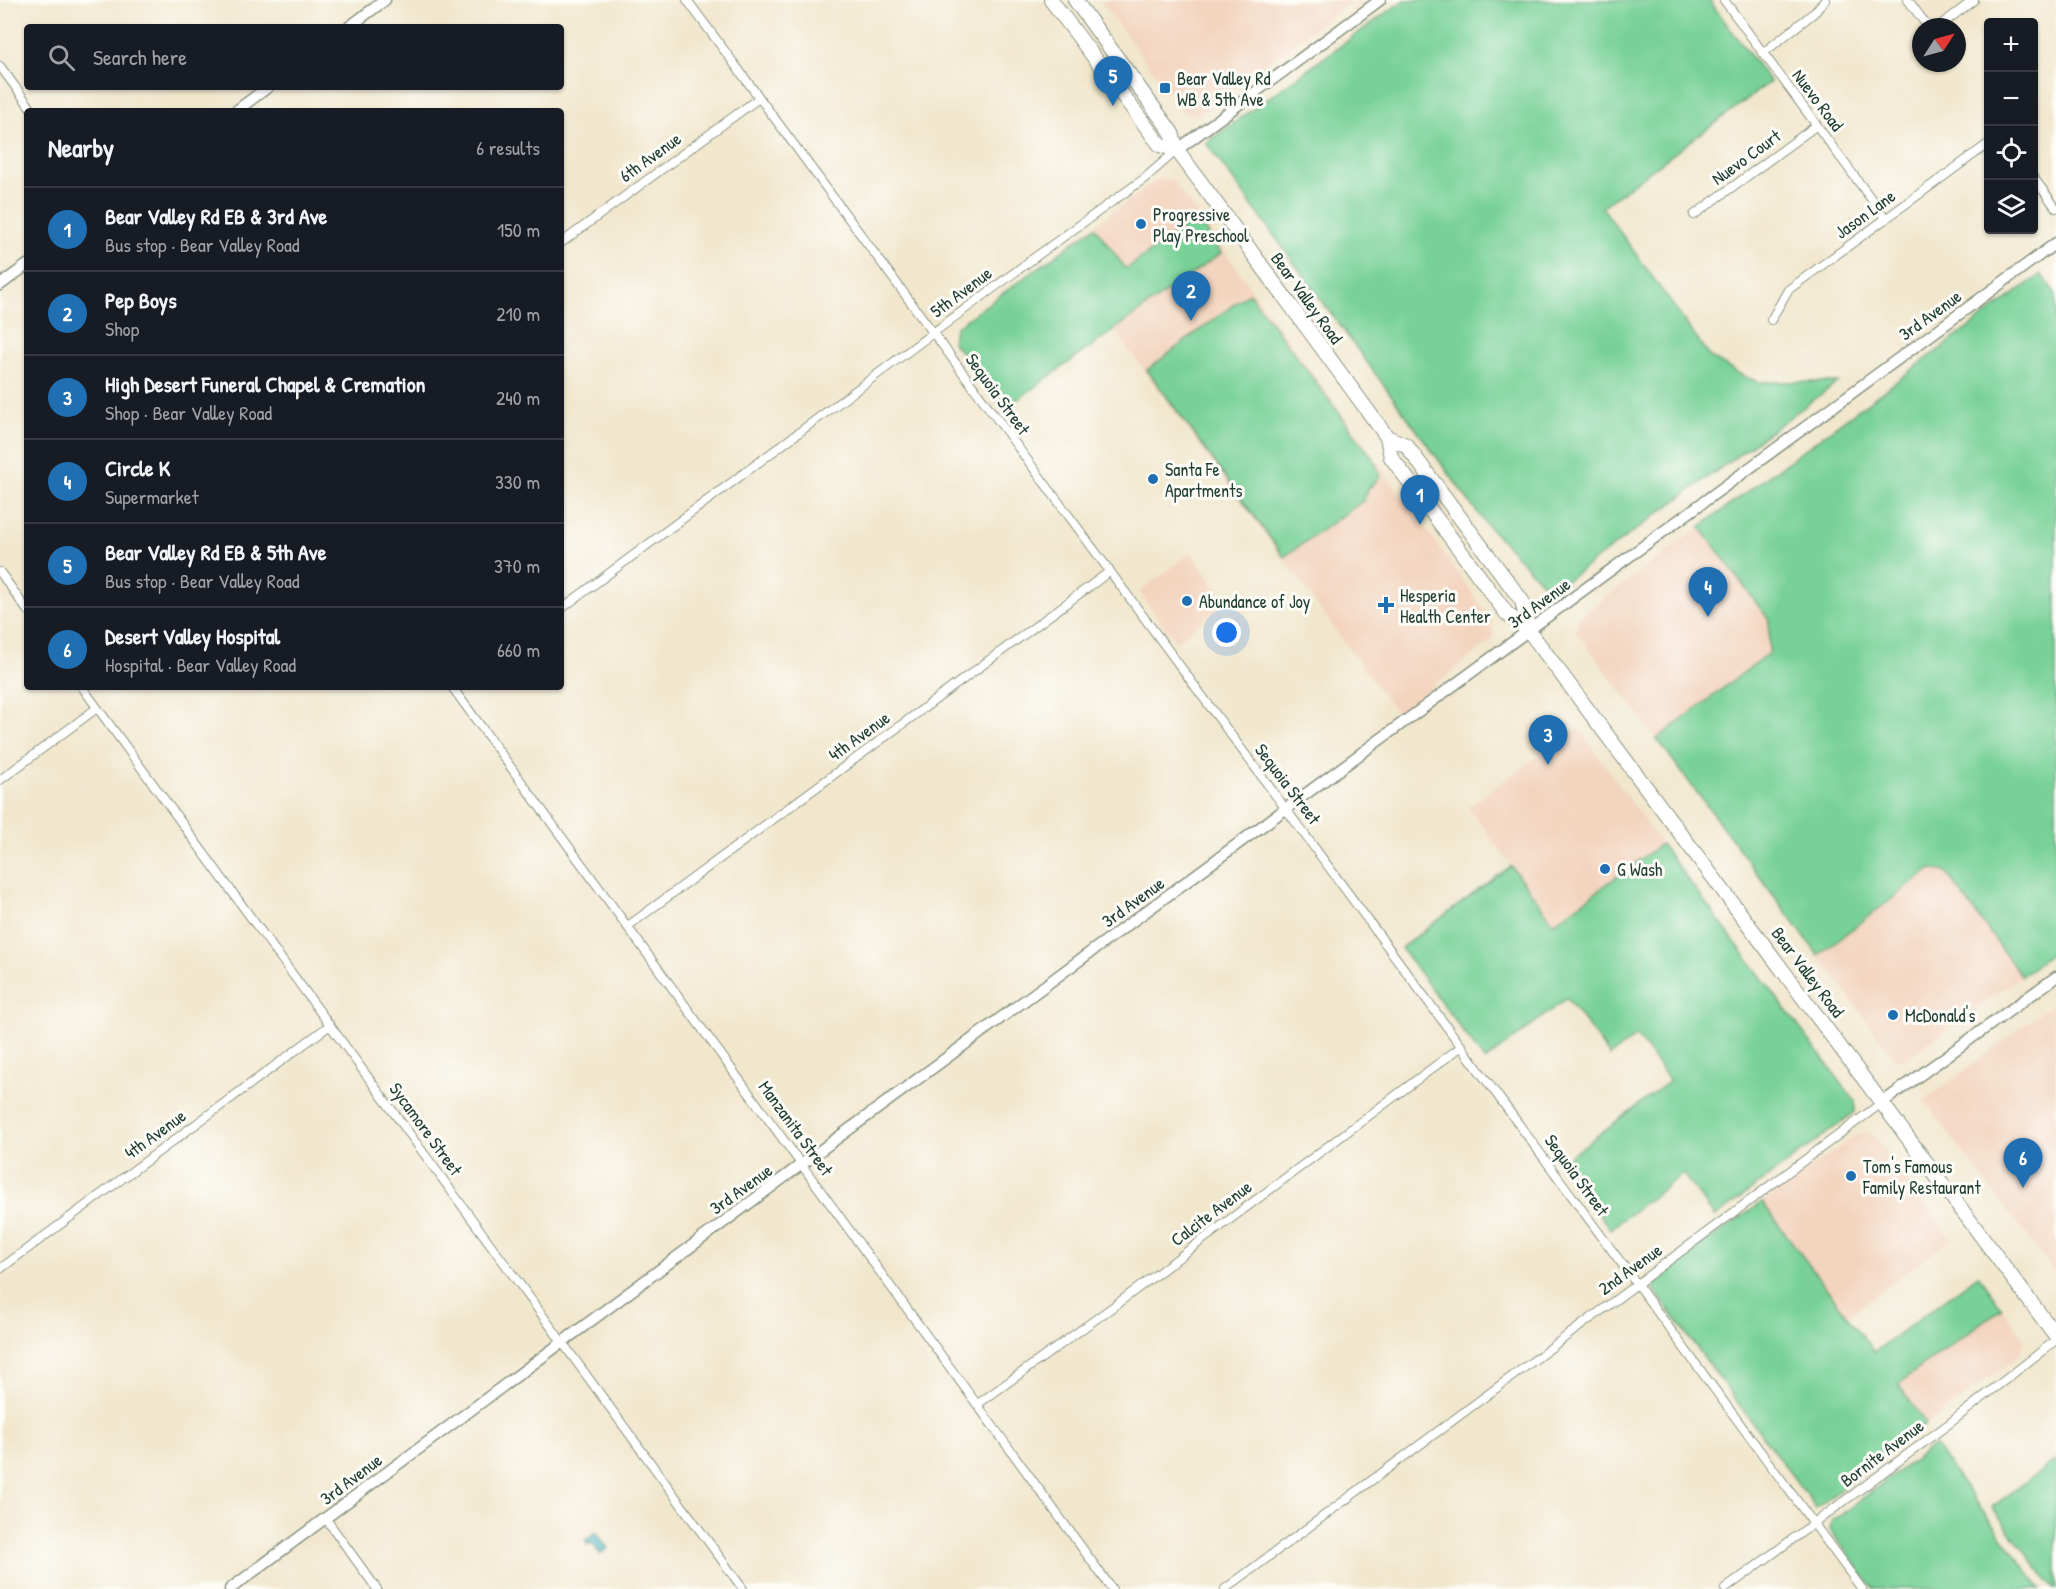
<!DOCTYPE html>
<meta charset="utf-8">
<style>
body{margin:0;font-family:"Patrick Hand",sans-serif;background:#242831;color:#f1f3f6}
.controls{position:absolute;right:18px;top:18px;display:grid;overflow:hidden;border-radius:6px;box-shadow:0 2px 4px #0004}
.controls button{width:54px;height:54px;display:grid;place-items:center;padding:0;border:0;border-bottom:2px solid #363941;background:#171b24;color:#f1f3f6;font:30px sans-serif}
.compass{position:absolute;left:1912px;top:18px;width:54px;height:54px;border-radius:50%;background:#171b24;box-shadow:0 2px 4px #0004;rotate:54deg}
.you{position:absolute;left:1227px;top:633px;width:21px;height:21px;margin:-15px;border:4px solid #fff;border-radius:50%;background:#1a73e8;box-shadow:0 0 0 9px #1a73e833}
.badge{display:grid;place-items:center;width:39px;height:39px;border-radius:50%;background:#1f6fb2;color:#fff;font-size:20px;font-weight:700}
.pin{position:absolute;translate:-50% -50px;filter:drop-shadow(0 2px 3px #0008)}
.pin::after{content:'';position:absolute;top:32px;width:21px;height:18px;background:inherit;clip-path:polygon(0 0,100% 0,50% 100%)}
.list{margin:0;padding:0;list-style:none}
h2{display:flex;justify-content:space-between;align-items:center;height:78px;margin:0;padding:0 24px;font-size:26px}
h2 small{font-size:20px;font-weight:400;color:#9ea1a6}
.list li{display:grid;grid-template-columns:39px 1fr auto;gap:18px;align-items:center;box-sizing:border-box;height:84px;padding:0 24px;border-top:2px solid #363941}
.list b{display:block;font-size:22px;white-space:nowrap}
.list p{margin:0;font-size:20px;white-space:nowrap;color:#9ea1a6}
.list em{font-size:20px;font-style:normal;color:#9ea1a6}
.icon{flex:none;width:33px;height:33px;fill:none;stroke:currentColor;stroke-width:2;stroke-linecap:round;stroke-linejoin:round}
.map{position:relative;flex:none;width:2056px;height:1589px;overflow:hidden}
.search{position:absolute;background:#171b24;box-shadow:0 2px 4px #0004;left:24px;top:24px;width:540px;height:66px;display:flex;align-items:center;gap:15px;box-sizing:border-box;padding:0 21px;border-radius:6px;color:#9ea1a6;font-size:22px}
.panel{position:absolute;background:#171b24;box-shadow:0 2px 4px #0004;left:24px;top:108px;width:540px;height:582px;border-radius:6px}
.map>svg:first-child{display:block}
</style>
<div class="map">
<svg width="2056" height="1589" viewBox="0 0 2056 1589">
<rect width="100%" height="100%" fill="#fdfcf7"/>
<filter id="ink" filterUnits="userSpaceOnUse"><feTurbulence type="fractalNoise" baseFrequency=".0167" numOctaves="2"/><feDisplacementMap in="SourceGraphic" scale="12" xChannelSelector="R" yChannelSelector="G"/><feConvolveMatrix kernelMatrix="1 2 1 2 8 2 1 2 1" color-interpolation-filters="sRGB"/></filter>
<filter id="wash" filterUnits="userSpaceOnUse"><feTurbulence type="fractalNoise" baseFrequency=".008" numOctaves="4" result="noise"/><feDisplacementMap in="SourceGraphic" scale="24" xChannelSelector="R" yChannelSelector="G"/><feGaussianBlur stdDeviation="1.35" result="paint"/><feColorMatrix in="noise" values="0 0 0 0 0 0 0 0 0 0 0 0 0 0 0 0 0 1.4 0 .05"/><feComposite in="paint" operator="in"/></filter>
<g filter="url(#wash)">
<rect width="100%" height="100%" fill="#f1e7cd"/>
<g fill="#f3d4be">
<path d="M1100,0H1352L1196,116L1184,113Z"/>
<path d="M1171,178L1491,619L1493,639L1398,715L1057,252L1157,180Z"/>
<path d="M1700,527L1770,620L1769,653L1657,739L1576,631L1579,617Z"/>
<path d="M1191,553L1227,602L1176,642L1139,592Z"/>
<path d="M1578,727L1661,844L1554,923L1468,807Z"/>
<path d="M1931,869L1945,872L2021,976L1906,1059H1895L1818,955Z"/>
<path d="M2056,1001V1274L1924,1101Z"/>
<path d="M1866,1132L1875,1137L1951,1239L1847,1316L1762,1202L1857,1135Z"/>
<path d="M2002,1308L2024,1338L2021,1354L1926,1424L1897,1384Z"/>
</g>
<g fill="#78d197" stroke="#4c8766" stroke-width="1.5">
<path d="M1404,0H1709L1770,82L1602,207L1710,357L1743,376L1758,382H1838L1551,592L1485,523L1206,143Z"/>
<path d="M1197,218L1221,253L1004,409L952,341L956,327L1095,227L1126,269Z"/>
<path d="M2041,274L2056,294V950L2021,976L1946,872L1931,869L1818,955L1657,739L1769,653V620L1700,527Z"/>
<path d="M1249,293L1375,461L1380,477L1368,489L1364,500L1284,557L1147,370Z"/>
<path d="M1661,844L1855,1101V1112L1715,1217L1683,1174L1610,1229L1561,1163L1670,1081L1637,1036L1610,1056L1567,998L1485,1061L1401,948L1511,866L1554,923Z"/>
<path d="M1762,1202L1874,1352L1978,1275L2002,1308L1898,1384L1926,1424L1816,1508L1654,1290L1656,1278Z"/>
<path d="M1934,1445L2041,1589H1874L1829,1529L1832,1521Z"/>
<path d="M2056,1460V1589H2053L1992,1507Z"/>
</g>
<path fill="#45b4c0" stroke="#32787a" stroke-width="1.5" d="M596,1532L608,1548L600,1554L591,1542L588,1545L585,1541Z"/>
</g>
<g filter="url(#ink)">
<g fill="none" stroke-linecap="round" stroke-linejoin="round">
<g stroke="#889280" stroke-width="10">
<g id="minor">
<path d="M687,0C1079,529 1471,1059 1862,1589"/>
<path d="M1724,0L1886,219"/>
<path d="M1908,0L1928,27"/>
<path d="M1938,27L1974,0"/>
<path d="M1763,53L1815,12L1825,0"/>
<path d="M0,66L33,111"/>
<path d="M2034,178L2056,208"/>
<path d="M1694,215L1817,125"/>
<path d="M561,243L759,98"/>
<path d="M1771,320L1788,290L1988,144"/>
<path d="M0,572L27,610"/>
<path d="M561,609L1038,255L1145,178L1177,150"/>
<path d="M82,687L743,1589"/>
<path d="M452,687L1112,1589"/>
<path d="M0,780L97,708"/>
<path d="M628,926L1109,572"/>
<path d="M0,1269L330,1025"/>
<path d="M978,1404L1114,1306L1462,1046"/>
<path d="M326,1519L377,1589"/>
<path d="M1225,1589L1883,1102"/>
<path d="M1725,1589L1950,1423L2056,1340"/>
</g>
</g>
<g stroke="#889280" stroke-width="13">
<g id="tertiary">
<path d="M349,27L385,0"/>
<path d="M236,111L268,87"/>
<path d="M1177,150L1380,0"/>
<path d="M0,285L27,265"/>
<path d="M1883,1102L2056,977"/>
<path d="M230,1589L802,1164L2056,243"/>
</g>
</g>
<g stroke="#889280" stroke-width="16">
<g id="primary">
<path d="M1051,0L1160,145L1177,150"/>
<path d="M1075,0L1172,133L1177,150L1387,437L1391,457L1507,614L1529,631L2056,1336"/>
<path d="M1387,437L1406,445L1522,601L1529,631"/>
</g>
</g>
<use href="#minor" stroke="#fff" stroke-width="8"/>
<use href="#tertiary" stroke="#fff" stroke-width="10"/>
<use href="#primary" stroke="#fff" stroke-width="14"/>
</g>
</g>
<g fill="#1f6fb2" stroke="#fdfcf7" stroke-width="2">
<rect x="1159" y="82" width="12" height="12" rx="3"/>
<circle cx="1141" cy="224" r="6"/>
<circle cx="1153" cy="479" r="6"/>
<circle cx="1187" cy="601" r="6"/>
<path d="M1383 596h6v6h6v6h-6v6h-6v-6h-6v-6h6z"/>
<circle cx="1605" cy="869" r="6"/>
<circle cx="1893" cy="1015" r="6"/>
<circle cx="1851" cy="1176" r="6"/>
</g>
<g text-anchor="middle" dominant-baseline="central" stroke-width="6" stroke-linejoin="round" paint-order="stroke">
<g font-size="18" fill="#1f3d34" stroke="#fdfcf7" text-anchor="start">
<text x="1177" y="78">Bear Valley Rd<tspan x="1177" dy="21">WB &amp; 5th Ave</tspan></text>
<text x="1153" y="214">Progressive<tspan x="1153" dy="21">Play Preschool</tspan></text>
<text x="1165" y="469">Santa Fe<tspan x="1165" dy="21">Apartments</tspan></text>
<text x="1400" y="595">Hesperia<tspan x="1400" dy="21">Health Center</tspan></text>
<text x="1199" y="601">Abundance of Joy</text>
<text x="1617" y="869">G Wash</text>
<text x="1905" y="1015">McDonald's</text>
<text x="1863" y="1166">Tom's Famous<tspan x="1863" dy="21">Family Restaurant</tspan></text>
</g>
<g font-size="18" fill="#1f3d34" stroke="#fdfcf7">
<text transform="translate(1818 100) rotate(53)">Nuevo Road</text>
<text transform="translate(650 157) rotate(-36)">6th Avenue</text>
<text transform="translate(1746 157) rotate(-36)">Nuevo Court</text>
<text transform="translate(1865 214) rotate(-36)">Jason Lane</text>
<text transform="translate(961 292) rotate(-37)">5th Avenue</text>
<text transform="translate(1307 298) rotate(54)">Bear Valley Road</text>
<text transform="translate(1930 315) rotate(-36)">3rd Avenue</text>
<text transform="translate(998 394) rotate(54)">Sequoia Street</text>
<text transform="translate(1539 603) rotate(-36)">3rd Avenue</text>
<text transform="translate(859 736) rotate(-36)">4th Avenue</text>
<text transform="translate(1288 784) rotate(53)">Sequoia Street</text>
<text transform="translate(1133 902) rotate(-36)">3rd Avenue</text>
<text transform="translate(1808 972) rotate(53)">Bear Valley Road</text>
<text transform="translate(796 1128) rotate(54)">Manzanita Street</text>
<text transform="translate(426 1129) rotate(54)">Sycamore Street</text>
<text transform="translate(155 1134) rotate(-36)">4th Avenue</text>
<text transform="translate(1577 1175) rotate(54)">Sequoia Street</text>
<text transform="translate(741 1189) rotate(-36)">3rd Avenue</text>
<text transform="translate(1211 1213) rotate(-37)">Calcite Avenue</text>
<text transform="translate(1630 1269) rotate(-36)">2nd Avenue</text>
<text transform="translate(1882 1453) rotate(-37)">Bornite Avenue</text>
<text transform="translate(351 1479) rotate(-37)">3rd Avenue</text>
</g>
</g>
</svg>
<div class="controls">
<button>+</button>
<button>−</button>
<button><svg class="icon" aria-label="locate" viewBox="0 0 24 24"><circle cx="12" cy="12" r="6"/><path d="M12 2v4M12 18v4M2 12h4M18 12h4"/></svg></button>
<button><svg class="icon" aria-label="layers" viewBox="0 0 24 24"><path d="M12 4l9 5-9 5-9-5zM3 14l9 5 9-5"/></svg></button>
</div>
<svg class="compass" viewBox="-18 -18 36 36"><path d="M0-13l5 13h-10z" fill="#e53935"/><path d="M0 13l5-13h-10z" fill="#9ea1a6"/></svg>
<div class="you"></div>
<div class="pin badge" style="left:1420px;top:525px">1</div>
<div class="pin badge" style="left:1191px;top:321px">2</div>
<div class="pin badge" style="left:1548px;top:765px">3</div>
<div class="pin badge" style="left:1708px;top:617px">4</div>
<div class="pin badge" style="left:1113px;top:106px">5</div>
<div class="pin badge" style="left:2023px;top:1188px">6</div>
<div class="search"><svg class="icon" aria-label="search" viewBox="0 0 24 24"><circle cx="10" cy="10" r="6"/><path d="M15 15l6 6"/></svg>Search here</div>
<section class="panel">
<h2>Nearby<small>6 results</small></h2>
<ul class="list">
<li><span class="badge">1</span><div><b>Bear Valley Rd EB &amp; 3rd Ave</b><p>Bus stop · Bear Valley Road</p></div><em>150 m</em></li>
<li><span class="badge">2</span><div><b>Pep Boys</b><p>Shop</p></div><em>210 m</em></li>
<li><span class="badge">3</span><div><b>High Desert Funeral Chapel &amp; Cremation</b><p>Shop · Bear Valley Road</p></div><em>240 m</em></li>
<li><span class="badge">4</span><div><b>Circle K</b><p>Supermarket</p></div><em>330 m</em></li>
<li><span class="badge">5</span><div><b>Bear Valley Rd EB &amp; 5th Ave</b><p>Bus stop · Bear Valley Road</p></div><em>370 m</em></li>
<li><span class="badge">6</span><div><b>Desert Valley Hospital</b><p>Hospital · Bear Valley Road</p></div><em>660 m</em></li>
</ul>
</section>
</div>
